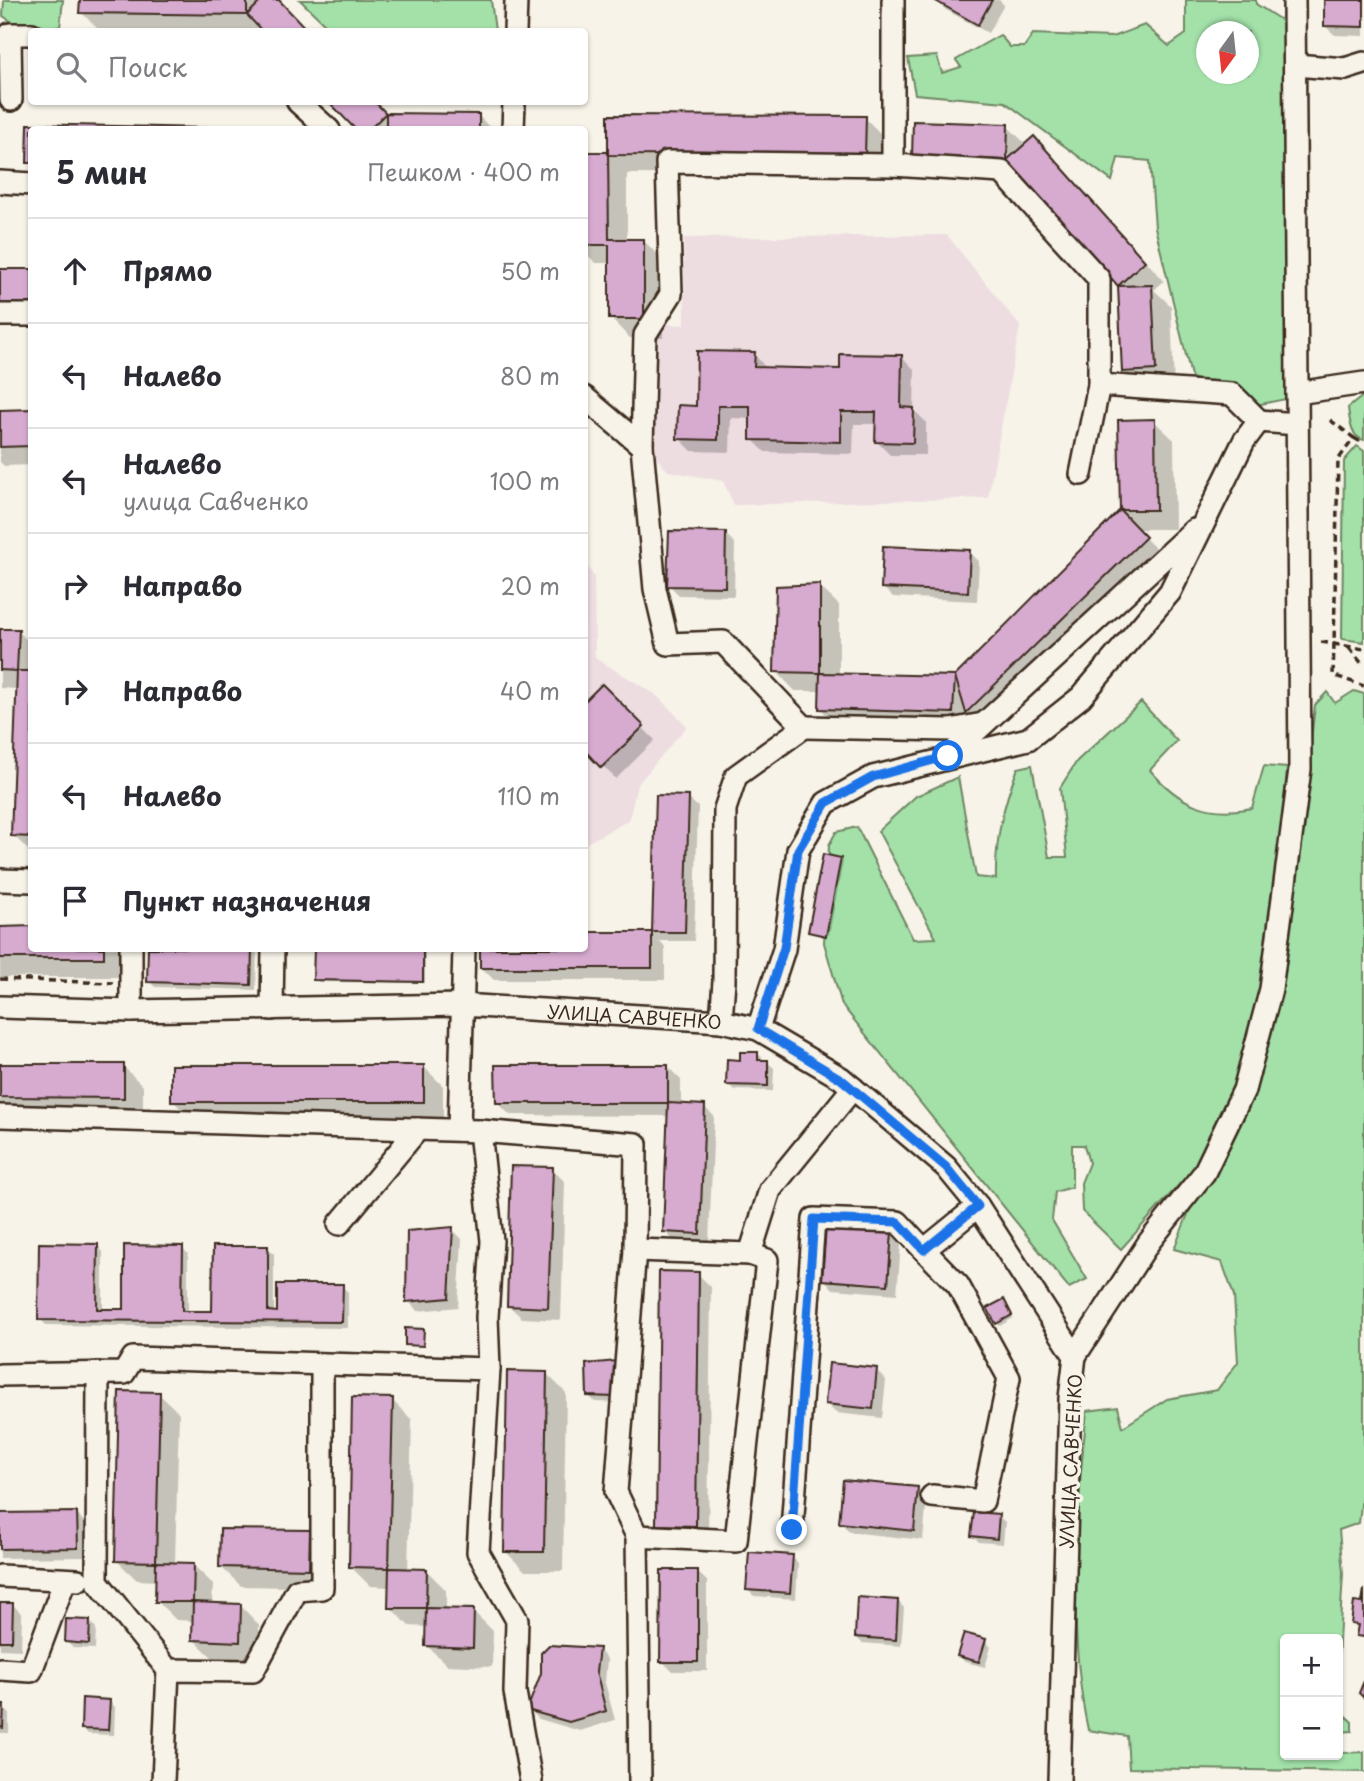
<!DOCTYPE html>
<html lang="ru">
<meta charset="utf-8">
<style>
body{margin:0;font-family:"Playpen Sans",sans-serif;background:#f7f7f7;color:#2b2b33}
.controls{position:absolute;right:21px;bottom:21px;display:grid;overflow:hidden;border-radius:7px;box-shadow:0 2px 5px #0004}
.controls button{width:63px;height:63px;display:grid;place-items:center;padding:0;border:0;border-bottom:2px solid #e1e1e2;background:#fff;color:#2b2b33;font:35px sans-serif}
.compass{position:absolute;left:1196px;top:21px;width:63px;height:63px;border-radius:50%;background:#fff;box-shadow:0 2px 5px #0004;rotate:195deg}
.stop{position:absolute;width:21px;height:21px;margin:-16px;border:5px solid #1a73e8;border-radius:50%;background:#fff}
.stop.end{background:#1a73e8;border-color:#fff;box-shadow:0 2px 7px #0008}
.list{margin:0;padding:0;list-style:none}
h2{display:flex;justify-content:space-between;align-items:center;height:91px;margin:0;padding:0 28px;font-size:30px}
h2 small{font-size:23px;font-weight:400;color:#7c7c81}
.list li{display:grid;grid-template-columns:46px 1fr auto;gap:21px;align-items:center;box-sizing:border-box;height:105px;padding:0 28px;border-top:2px solid #e1e1e2}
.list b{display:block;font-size:26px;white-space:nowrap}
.list p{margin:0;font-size:23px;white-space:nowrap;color:#7c7c81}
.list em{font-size:23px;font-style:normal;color:#7c7c81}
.icon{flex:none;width:38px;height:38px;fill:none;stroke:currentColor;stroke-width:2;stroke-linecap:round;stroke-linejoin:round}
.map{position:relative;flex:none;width:1364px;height:1781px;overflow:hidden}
.search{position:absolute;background:#fff;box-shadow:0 2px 5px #0004;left:28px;top:28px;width:560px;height:77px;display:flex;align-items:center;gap:18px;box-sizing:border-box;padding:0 24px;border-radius:7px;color:#7c7c81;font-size:26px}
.panel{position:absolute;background:#fff;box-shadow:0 2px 5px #0004;left:28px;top:126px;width:560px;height:826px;border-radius:7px}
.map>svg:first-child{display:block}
</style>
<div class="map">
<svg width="1364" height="1781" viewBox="0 0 1364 1781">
<rect width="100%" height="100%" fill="#f7f3e8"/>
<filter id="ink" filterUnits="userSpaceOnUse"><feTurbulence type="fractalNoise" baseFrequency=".0143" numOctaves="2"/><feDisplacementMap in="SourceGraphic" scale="14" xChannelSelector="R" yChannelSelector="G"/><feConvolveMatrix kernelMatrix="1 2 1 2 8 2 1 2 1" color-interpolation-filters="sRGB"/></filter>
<g filter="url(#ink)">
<g fill="#eddde1">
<path d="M947,235L1020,326L988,498L734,505L723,481L668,471L654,455L658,333L668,324L685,325L684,238Z"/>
<path d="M584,560L594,577L595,658L655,694L687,726L637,785L629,820L585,844Z"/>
</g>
<g fill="#a3e1a9" stroke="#6f8664" stroke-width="2" fill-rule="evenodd">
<path d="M4,0H63L60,27H20L3,16Z"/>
<path d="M300,0H491L495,31H332Z"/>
<path d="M1186,0H1256V4L1287,24L1289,369L1286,399L1256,405L1203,388L1191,376L1155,227L1150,161L1118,158L1112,181L1005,102L915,94L908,58L937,56L942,73L961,67L956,60L1000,35L1010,47H1024L1033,34L1112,37L1145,25L1169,46L1186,34ZM1206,32H1248V74H1206Z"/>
<path d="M1364,395V440C1350,436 1350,421 1348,408Z"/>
<path d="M1357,446L1364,451V642L1342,639L1344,461Z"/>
<path d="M1354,691L1364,694V1479L1359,1523L1339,1530L1343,1573L1338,1659V1639H1285V1755L1364,1752V1772L1129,1768L1127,1736L1088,1730C1067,1634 1076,1509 1087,1411L1118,1407L1123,1427L1167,1399L1217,1390L1238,1362L1234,1296L1222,1262L1174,1249L1234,1100L1205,1156L1121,1249L1082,1211L1081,1183L1089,1163L1084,1145H1072V1187L1055,1192L1052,1220L1087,1279L1069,1288L842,1005L824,943L829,845L836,832L857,827L913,939L936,938L878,831L916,796L958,777L976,877L996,879C995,839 1003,805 1018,768L1032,765L1049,857H1067L1060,788L1077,761L1141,702L1177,741L1150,770C1179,804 1208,817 1252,808L1264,766L1287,768L1270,966L1245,1074L1285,974L1315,705L1327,692L1335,703Z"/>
<path d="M1338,1709L1352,1722V1731L1338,1732Z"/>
</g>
<g fill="#0003">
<path d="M81,0H277L307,32H101L81,12Z"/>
<path d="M936,0H999L1004,5L988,33L946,10Z"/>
<path d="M1325,0H1364V36L1335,35L1325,26Z"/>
<path d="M332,102H374L387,115L479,116L492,130H359Z"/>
<path d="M610,117L865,118L884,137V175L627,174V240H643L663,260V338H630L610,318V263H596L584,252V154L610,156Z"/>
<path d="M1007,126L1027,145L1053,158L1164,281L1154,290L1171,306L1174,389L1143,390L1123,371L1119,286L1025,179L933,176L914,156Z"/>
<path d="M754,354L767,369L841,371L902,357L915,370L914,410L926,422V455H890L877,442V424H854L853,454L765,452L752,439V419L731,418L730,452L692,451L679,438L698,407Z"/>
<path d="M0,411H32V465L4,466L0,462Z"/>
<path d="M1120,421H1154L1174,440L1175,529H1136L1164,557L972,732L840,728L820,708L821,691H795L776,671L819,586L839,605V675L956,678L1121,511Z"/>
<path d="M725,534L735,543L734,596L679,595L669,585Z"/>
<path d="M969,552L979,561L977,601L893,597L883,588Z"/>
<path d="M0,630L18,631L32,645V854L13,835L18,689L0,688Z"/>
<path d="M602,687L655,740L616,779L584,748Z"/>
<path d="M658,797L688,798L698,807L694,941H659L665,947V980H494L481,967L584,948V933H654Z"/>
<path d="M840,859L843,862L829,935L810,931Z"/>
<path d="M0,928L32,948H123V977H0Z"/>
<path d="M150,948H257L256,990L155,987L149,981Z"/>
<path d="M315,948H425V983L318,982Z"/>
<path d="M758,1054L774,1068L773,1091L734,1090L728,1084L742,1061Z"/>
<path d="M0,1066H123L143,1086V1117L0,1116Z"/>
<path d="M424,1067L443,1086V1121H193L173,1101Z"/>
<path d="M668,1067L681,1080V1106L704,1107L714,1116L709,1243L674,1241L665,1231L670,1116L510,1115L497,1102Z"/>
<path d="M552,1169L565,1182L561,1320L522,1318L508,1305Z"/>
<path d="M452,1229L462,1239L458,1307L418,1311L408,1301Z"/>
<path d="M891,1234L901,1244L897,1294L833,1289L824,1279Z"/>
<path d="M97,1245L103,1252V1310L126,1311L182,1247L188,1254V1313H214L268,1248L274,1254V1313L342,1286L348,1292V1328L46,1325L40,1319Z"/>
<path d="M698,1274L711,1287L708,1538H671L658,1524Z"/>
<path d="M1006,1304L1013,1318L1000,1326L997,1323Z"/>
<path d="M423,1331L425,1347L406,1344Z"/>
<path d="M588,1365L620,1403L595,1402L588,1395Z"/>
<path d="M876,1370L886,1380L882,1418L836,1413L826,1404Z"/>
<path d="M546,1373L566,1393L563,1571H525L505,1551Z"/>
<path d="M159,1394L179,1413L175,1564L193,1565L213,1584L212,1605H240L259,1625V1661L214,1659L194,1640L195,1621L176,1620L157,1601V1581L137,1580L117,1561Z"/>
<path d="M392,1400L412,1420L408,1570L427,1571L446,1590V1611H473L493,1631L492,1667L447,1665L427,1646L428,1627L409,1626L390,1607V1587L370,1586L350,1566Z"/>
<path d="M917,1489L927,1499L923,1540L850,1532L841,1523Z"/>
<path d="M77,1514L86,1524L87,1557L0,1558V1515Z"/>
<path d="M998,1516L1005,1522L1003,1544L979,1542L973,1536Z"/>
<path d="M309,1532L329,1552L328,1588L241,1586L221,1567Z"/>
<path d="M792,1557L798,1563L796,1599L754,1596L748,1590Z"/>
<path d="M697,1572L707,1581V1671H672L662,1661Z"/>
<path d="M898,1601L904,1608L901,1646L862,1643L856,1637Z"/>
<path d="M0,1604L13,1605L22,1614L21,1650L0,1649Z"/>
<path d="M90,1622L96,1628L95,1649L73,1648L67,1642Z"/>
<path d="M985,1641L991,1647L985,1667L965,1662L959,1656Z"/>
<path d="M598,1649L607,1659L605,1683L615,1720L580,1731L539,1719L529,1709Z"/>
<path d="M109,1701L115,1707L114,1735L88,1734L82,1728Z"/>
<path d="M0,1706L9,1713V1733H0Z"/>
</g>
<g fill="#d7abd0" stroke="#3b2a1e" stroke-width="2">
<path d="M80,0H247V15L79,13Z"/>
<path d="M262,0H279L309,32H263L247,15Z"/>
<path d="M934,0H992L978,25Z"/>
<path d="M1324,0H1364V27L1324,26Z"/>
<path d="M329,102H375L386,113L369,130H356Z"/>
<path d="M386,113L479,114V130H386Z"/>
<path d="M608,115L866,116L865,156L608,155Z"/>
<path d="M913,121L1008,124L1007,160L912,157Z"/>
<path d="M28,124L204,128V130H32V163H27Z"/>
<path d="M1034,136L1145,261L1118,286L1007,160Z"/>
<path d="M584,152H608L609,239H644V319H609V245H584Z"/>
<rect x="0" y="269" width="32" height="38"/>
<path d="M1152,285L1156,370L1122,372L1118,286Z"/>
<path d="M697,351L755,352L754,367L840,369V354L902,355L901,407L914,408L913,443L875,442L876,412H841V442L750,440V406H718V440L677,439L678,405L696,406Z"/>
<path d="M32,409V446L0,447V410Z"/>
<path d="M1155,419L1156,510H1120L1118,420Z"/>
<path d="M1120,510L1146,537L966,713L955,676Z"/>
<path d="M669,531L726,532L725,587L667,586Z"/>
<path d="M883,546L970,550L968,592L881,588Z"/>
<path d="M820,584V673L774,672L776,586Z"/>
<path d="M0,629H19L17,671L0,670Z"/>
<path d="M17,671H32V837L11,836Z"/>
<path d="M820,673L955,676L953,713L819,709Z"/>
<path d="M602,684L644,726L601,768L584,750V702Z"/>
<path d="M656,795L689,796L685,932H652Z"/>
<path d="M823,854L841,858L826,936L808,932Z"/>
<path d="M32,926V948H104V958H0V927Z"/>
<path d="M584,932H652V968H480V948H584Z"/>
<path d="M148,948H252L251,985L147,982Z"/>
<path d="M314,948H423V982L313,980Z"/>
<path d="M740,1052H758V1060H768V1086L726,1085L727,1059L740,1060Z"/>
<path d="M0,1064H124V1098L0,1097Z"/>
<rect x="171" y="1065" width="253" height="37"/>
<path d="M495,1065H668V1103H496Z"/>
<path d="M668,1103L705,1105L700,1234L663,1232Z"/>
<path d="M511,1166L553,1167L548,1308L507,1306Z"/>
<path d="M453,1227L449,1298L406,1302L407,1231Z"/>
<path d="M826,1227L892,1232L888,1285L822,1280Z"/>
<path d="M39,1243L98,1244L97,1309H124V1245L183,1246L182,1311H212L213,1246H268V1311L277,1312V1284H343L342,1322L38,1320Z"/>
<path d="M659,1271L699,1272L696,1526L656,1525Z"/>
<path d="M1004,1299L1012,1315L996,1324L987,1308Z"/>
<path d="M405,1328L424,1329L423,1346L405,1345Z"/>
<path d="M616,1361L615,1397L587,1396L586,1364Z"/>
<path d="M829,1363L877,1368L873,1409L825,1404Z"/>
<path d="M507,1371L547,1372L544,1552H504Z"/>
<path d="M119,1391L160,1392L156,1562L115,1561Z"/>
<path d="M352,1397L393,1398L389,1568L349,1567Z"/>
<path d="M843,1480L918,1487L914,1531L839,1523Z"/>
<path d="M77,1512L78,1548L0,1549V1513Z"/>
<path d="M974,1512L999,1514L997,1539L971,1536Z"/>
<path d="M220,1529L310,1530L309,1569L219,1567Z"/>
<path d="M749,1552L793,1555L790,1593L746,1590Z"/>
<path d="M156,1562L194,1563L193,1602H155Z"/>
<path d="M389,1568L427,1569L426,1608H388Z"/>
<path d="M661,1570H698V1662H660Z"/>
<path d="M1364,1589V1637L1356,1636L1358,1625L1351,1624L1354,1602L1362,1603Z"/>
<path d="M857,1597L898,1600L896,1640L855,1637Z"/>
<path d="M193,1602L241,1604L240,1642L192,1640Z"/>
<path d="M0,1603H13L12,1641H0Z"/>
<path d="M426,1608L474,1609L473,1648L425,1646Z"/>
<path d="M66,1619L90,1620L89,1644L65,1642Z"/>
<path d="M964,1633L986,1639L979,1662L957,1656Z"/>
<path d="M549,1645L599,1648L596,1672L606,1711L569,1722L527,1710L541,1673V1653Z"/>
<path d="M1364,1681V1698L1359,1693Z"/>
<path d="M82,1698L110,1700L108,1730L81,1729Z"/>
<path d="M0,1705H4L3,1728L0,1727Z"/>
</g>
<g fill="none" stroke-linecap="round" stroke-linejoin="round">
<g stroke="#3b2a1e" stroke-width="26">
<g id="minor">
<path d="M893,0V165"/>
<path d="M515,32L516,0"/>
<path d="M1295,65L1345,69L1364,63"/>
<path d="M11,100L10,34H32"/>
<path d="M298,102L329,130"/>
<path d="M513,130L514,102"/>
<path d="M0,182L32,184"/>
<path d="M0,315H32"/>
<path d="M1297,393L1364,383"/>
<path d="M584,397L642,446"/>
<path d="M1081,474L1099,385"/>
<path d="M804,727L950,730L983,724"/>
<path d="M950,755L1194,530"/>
<path d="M0,880L32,881"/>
<path d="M131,948V1011"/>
<path id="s1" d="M0,1007L131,1011L462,1005L721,1021L758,1029L841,1078L946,1167L978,1206L1075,1356L1070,1398L1059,1781"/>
<path d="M272,1009L273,948"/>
<path d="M721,1021L724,981L725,809L736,776L804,727L723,642L668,644L655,589L642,446L645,335L671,294L667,162L893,165L1002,172L1099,279V385L1232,394L1259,421"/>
<path d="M758,1029L784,949L798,850L826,803L873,777L1028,739L1081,697L1170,592L1244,441L1259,421L1297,424"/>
<path d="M0,1116L480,1131L636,1144L635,1250L616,1492L637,1536"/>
<path d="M459,1130L464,948"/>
<path d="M480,1131L492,1241L487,1317L489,1369L478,1552L517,1620L515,1692L531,1781"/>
<path d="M339,1224L418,1129"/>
<path d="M635,1250L750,1254L767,1260L736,1541L637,1536L640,1781"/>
<path d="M750,1254L770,1190L853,1088"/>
<path d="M1075,1356L1149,1242L1204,1173L1244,1090L1271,989L1300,769L1294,0"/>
<path d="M98,1373L97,1581L168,1670"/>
<path d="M0,1375L124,1373L133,1358L489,1369"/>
<path d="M932,1496L983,1501L1009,1378L958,1285L924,1250L978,1206"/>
<path d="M792,1530L814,1219L898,1222L924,1250"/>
<path d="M0,1576L78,1580"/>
<path d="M0,1669L31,1671L65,1580"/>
<path d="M163,1781L168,1670L253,1671L297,1590L322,1588V1364"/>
</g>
</g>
<g stroke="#3b2a1e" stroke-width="3.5" stroke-dasharray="7 5" stroke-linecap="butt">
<path d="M1330,420L1354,438L1338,460L1334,644L1364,649"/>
<path d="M1354,438L1364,444"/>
<path d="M1321,642L1334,644L1333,675L1364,686"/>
<path d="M1349,648L1364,666"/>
<path d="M0,979L113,983"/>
</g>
<use href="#minor" stroke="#f7f3e8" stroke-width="21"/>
</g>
</g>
<g fill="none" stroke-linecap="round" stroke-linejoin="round" filter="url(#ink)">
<path stroke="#1a73e8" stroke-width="9" d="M792,1530L814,1219L898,1222L924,1250L978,1206L946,1167L841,1079L758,1029L784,948L798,850L826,803L873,777L948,756"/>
</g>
<g text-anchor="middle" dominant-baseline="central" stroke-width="7" stroke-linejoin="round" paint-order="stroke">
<g font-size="18" fill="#3b2a1e" stroke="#f7f3e8">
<text stroke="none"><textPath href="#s1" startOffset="635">УЛИЦА САВЧЕНКО</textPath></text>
<text transform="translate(1070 1461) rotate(-87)">УЛИЦА САВЧЕНКО</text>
</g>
</g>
</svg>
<div class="controls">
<button>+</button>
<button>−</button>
</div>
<svg class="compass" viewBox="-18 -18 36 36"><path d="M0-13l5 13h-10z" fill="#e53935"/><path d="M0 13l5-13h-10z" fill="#7c7c81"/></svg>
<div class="stop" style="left:948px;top:756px"></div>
<div class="stop end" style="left:792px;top:1530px"></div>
<div class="search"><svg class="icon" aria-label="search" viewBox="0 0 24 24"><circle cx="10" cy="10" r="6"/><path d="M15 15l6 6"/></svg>Поиск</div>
<section class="panel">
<h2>5 мин<small>Пешком · 400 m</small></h2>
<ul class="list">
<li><svg class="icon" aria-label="ahead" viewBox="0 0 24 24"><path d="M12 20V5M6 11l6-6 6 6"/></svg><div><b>Прямо</b></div><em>50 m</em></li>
<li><svg class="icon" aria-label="left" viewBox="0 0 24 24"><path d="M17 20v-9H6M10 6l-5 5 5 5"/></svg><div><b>Налево</b></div><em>80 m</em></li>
<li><svg class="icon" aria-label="left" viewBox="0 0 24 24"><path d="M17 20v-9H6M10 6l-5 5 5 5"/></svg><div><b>Налево</b><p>улица Савченко</p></div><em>100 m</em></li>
<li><svg class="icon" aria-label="right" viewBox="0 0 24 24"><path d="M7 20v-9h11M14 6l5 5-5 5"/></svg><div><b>Направо</b></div><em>20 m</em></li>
<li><svg class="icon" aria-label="right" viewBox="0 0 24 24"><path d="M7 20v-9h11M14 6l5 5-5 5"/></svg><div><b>Направо</b></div><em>40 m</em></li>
<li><svg class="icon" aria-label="left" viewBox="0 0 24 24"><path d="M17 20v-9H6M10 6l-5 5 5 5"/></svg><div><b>Налево</b></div><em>110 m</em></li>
<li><svg class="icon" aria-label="arrive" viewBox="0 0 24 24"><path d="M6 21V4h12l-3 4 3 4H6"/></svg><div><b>Пункт назначения</b></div></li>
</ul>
</section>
</div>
